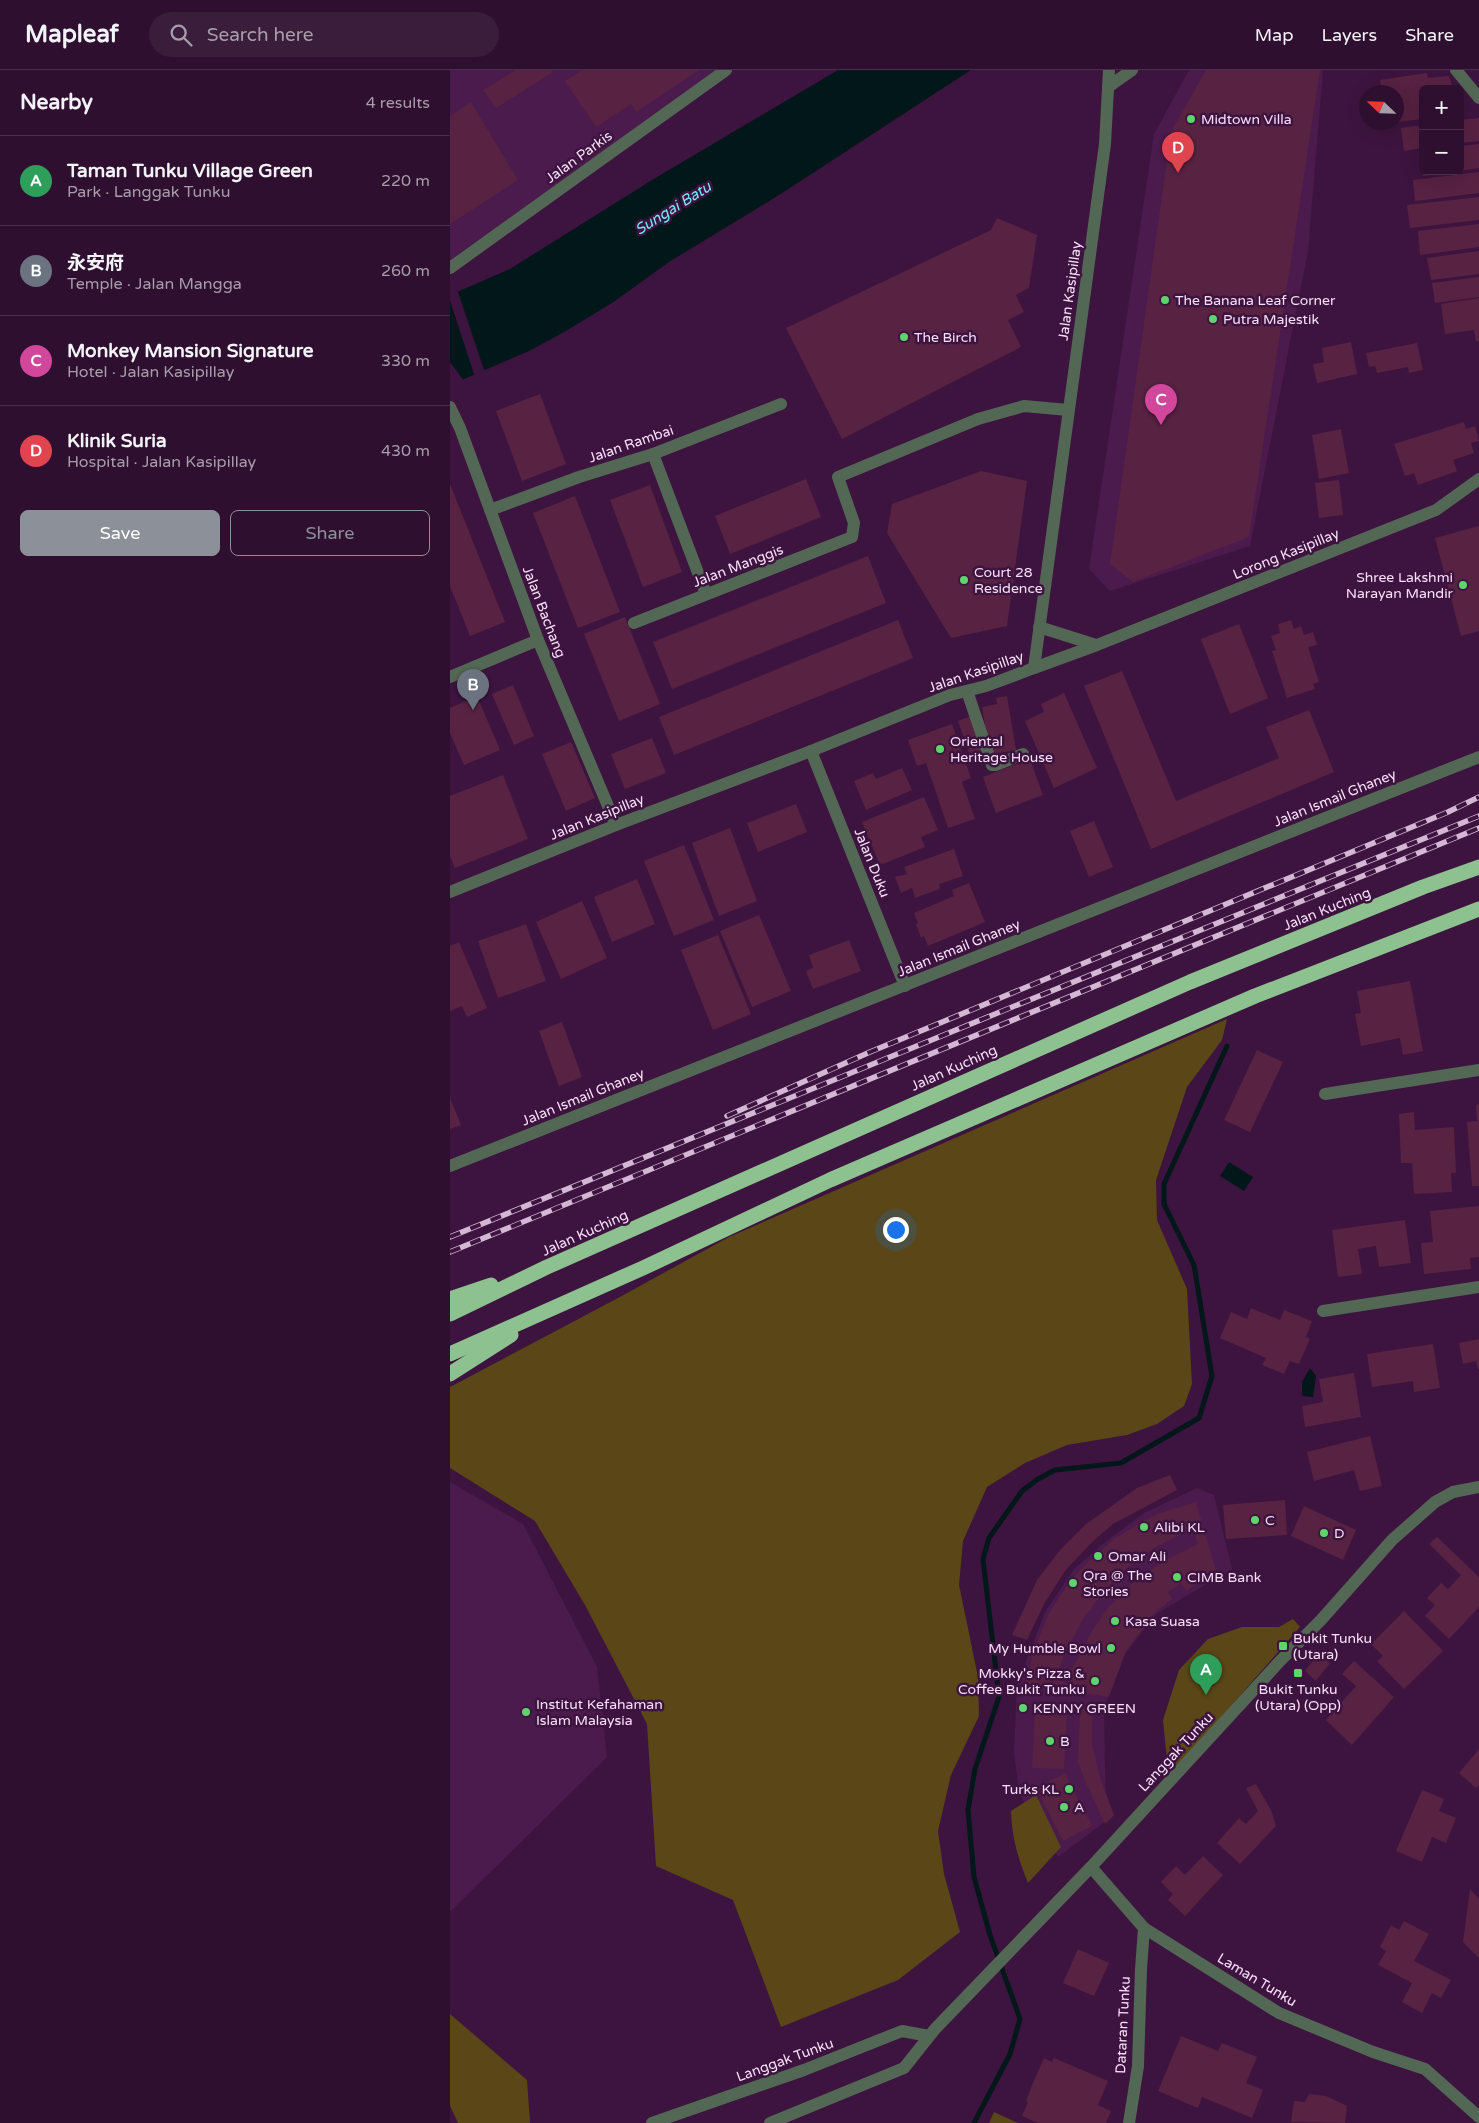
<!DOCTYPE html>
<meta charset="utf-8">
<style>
body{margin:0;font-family:"Varela Round","Noto Sans SC",sans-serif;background:#3a1d3b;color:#f1f3f6}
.controls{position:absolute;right:15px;top:15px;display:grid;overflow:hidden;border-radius:8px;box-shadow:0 5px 20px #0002}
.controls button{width:45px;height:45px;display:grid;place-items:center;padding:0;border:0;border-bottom:1px solid #492f4b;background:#2e0f2f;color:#f1f3f6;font:25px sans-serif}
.compass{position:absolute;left:909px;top:15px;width:45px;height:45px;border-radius:50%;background:#2e0f2f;box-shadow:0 5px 20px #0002;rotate:293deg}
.you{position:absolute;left:445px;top:1159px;width:18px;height:18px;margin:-12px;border:4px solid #fff;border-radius:50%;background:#1a73e8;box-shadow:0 0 0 8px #1a73e833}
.badge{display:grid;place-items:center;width:32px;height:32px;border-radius:50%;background:#8c9099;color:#fff;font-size:16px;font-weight:700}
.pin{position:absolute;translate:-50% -41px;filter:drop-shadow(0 1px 2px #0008)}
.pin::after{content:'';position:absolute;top:26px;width:18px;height:15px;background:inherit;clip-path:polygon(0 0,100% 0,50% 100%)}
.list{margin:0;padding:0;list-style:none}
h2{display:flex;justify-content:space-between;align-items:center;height:65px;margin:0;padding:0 20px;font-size:21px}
h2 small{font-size:16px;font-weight:400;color:#a79caa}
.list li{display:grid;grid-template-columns:32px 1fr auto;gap:15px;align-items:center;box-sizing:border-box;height:90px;padding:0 20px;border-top:1px solid #492f4b}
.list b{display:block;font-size:19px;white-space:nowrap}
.list p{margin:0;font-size:16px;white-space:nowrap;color:#a79caa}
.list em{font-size:16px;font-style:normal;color:#a79caa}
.actions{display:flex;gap:10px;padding:15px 20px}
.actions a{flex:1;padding:11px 0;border:1px solid #8c9099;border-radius:8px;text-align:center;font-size:18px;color:#8c9099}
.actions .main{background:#8c9099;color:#fff}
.icon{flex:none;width:28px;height:28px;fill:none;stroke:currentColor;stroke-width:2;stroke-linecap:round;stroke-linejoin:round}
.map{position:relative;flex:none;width:1029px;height:2053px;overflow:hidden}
header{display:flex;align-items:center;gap:30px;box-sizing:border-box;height:70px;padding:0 25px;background:#2e0f2f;border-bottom:1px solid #492f4b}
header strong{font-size:24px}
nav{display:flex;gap:28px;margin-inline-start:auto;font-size:18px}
.search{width:350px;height:45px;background:#3a1d3b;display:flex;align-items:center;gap:12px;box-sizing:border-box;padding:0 18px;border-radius:28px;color:#a79caa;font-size:19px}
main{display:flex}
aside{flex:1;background:#2e0f2f}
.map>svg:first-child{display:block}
</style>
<header>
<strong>Mapleaf</strong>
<div class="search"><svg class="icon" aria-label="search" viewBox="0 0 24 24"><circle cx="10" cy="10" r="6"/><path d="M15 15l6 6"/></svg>Search here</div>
<nav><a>Map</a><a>Layers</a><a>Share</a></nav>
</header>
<main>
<aside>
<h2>Nearby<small>4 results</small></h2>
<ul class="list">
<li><span class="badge" style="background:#2e9e5b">A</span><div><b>Taman Tunku Village Green</b><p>Park · Langgak Tunku</p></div><em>220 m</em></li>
<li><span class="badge" style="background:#6b7280">B</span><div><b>永安府</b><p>Temple · Jalan Mangga</p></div><em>260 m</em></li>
<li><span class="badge" style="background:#d1479c">C</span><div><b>Monkey Mansion Signature</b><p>Hotel · Jalan Kasipillay</p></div><em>330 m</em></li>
<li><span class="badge" style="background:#e0444e">D</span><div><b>Klinik Suria</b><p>Hospital · Jalan Kasipillay</p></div><em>430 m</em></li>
</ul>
<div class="actions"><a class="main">Save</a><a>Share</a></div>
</aside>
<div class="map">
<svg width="1029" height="2053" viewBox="0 0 1029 2053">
<rect width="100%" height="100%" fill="#3d143f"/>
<g fill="#4a1b4c">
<path d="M0,0H267L0,190Z"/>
<path d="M739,0H873L858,181L800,476L660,521L639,499L704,64Z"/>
<path d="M0,1412L73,1454L147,1597L157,1687L0,1842Z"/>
<path d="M747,1418L764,1425L782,1499L706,1544L669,1592L654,1640L656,1751L608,1787L569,1723L564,1682L567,1615L595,1542L624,1499L654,1473L694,1443Z"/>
</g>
<g fill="#5a4617">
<path d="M777,949L772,970L737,1017L706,1110L707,1150L737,1219L742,1314L734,1336L707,1354L677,1365L617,1375L575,1393L537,1417L513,1471L509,1515L528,1607L529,1646L501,1705L488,1761L494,1804L510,1862L448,1910L331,1957L283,1830L206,1796L197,1654L135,1535L85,1451L0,1398V1317L168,1228L279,1167Z"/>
<path d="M843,1549L850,1557L724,1701L717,1690L713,1650L729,1600L758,1569L792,1557H829Z"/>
<path d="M586,1725L611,1777L578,1813C568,1788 562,1769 561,1741Z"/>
<path d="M0,1944L77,2010L80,2053H8L0,2036Z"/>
<path d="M544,2042L568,2053H539Z"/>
</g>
<g fill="#01171a">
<path d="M388,0H521L326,127L219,192L165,231L116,261L79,281L0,315V225L60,199L202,110Z"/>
<path d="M779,1092L803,1107L794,1121L770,1106Z"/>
<path d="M860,1298L866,1306L863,1327L852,1326V1312Z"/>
</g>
<g fill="#3d143f">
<path d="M7,219L35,303L25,307L0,231V222Z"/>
<path d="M0,292L15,312L0,318Z"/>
</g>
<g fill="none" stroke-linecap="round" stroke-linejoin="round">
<path stroke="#01171a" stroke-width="5" d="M524,2053L560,1984L570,1949L540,1865L524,1807L518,1740L525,1699L549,1627L533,1489L539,1468L572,1421L588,1409L605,1400L671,1393L749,1348L762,1306L744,1195L714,1134V1114L777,976"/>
</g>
<g fill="#582243" fill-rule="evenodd">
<path d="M66,0H102L103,2L46,38L33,20Z"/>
<path d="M132,0H249L186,42L181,34L146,57L115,11Z"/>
<path d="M756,0H870L799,467L683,512L660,494L721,62Z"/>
<path d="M977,3L978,8L999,6L1003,19H973V49L946,52V22H932L930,10Z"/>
<path d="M21,32L68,110L0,154V46Z"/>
<path d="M1029,48V71L1010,73V50Z"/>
<path d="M973,55V78L954,81L951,58Z"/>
<path d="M1029,74V98L1010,101V76Z"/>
<path d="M973,101H998V102L973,106Z"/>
<path d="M1029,102V123L965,131L963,110Z"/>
<path d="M1029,127V150L960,158L957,135Z"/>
<path d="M547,148L587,165L579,218L566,225L574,242L558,250L571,277L392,369L336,258L541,160Z"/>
<path d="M1029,154V177L970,185L968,161Z"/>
<path d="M1029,181V204L981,210L977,188Z"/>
<path d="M1029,207V227L985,233L982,213Z"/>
<path d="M1029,228V271H1026L1024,260L995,264L991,234Z"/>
<path d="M901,272L907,304L867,313L863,294L874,292L872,278Z"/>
<path d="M967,273L973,300L959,303L958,297L927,303L925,296L919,297L916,283Z"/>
<path d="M90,324L116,394L72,411L46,341Z"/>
<path d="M1014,352L1016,359L1025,356L1029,371L1021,373L1024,383L1003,390L1007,401L968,415L964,403L955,406L944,374Z"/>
<path d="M891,359L899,403L869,409L862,365Z"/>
<path d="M531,401L577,411L557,556L501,568L437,463L442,434Z"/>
<path d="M356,409L371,447L280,484L265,446Z"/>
<path d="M889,410L893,445L869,448L865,413Z"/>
<path d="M0,414L55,552L20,566L0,516Z"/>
<path d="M200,415L232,502L193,517L160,430Z"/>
<path d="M125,426L170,542L128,558L83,443Z"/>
<path d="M1029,456V561L1011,566L985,468Z"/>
<path d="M418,486L436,533L222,619L203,572Z"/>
<path d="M175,547L210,634L169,651L134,564Z"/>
<path d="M448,550L463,588L224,685L209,647Z"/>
<path d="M841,550L844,559L851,556L854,565L863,562L867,575L858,577L869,612L863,614L865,619L837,628L822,581L826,580L821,566L830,563L828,554Z"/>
<path d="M789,554L818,628L780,644L751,569Z"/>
<path d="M672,601L726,731L829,688L816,657L859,640L884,702L701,779L634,616Z"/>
<path d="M63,615L84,666L64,675L42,624Z"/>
<path d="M614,623L647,698L604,718L575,651L594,642L591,634Z"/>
<path d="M27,626L50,680L14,695L0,663V638Z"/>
<path d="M557,626L566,680L540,685L532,637L547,634L546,628Z"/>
<path d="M524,645L535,681L520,686L508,651Z"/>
<path d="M502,654L521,708L512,712L525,749L498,758L476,693L467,696L458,670Z"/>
<path d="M202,668L216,703L175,719L161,684Z"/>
<path d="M121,672L145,728L116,741L92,684Z"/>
<path d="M580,689L593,725L546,743L533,707Z"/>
<path d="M452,698L462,720L416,740L404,711L423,703L426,709Z"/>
<path d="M53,705L78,769L5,798L0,786V726Z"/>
<path d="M474,727L488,760L471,767L475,777L430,795L412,752Z"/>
<path d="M346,734L357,762L308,782L297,753Z"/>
<path d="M644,751L663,797L639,807L620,761Z"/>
<path d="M280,758L307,831L269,846L242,773Z"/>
<path d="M234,775L264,850L224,866L194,791Z"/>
<path d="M504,779L513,806L489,814L490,819L465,828L462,818L451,823L445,807L457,804L454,797Z"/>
<path d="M187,809L205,854L162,872L144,827Z"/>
<path d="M519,813L535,852L478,876L474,866L471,868L466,854L468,853L464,843L504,826L502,820Z"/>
<path d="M132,831L157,888L111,909L86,852Z"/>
<path d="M309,845L341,921L302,937L270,861Z"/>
<path d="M76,854L96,911L48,928L28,871Z"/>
<path d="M268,865L301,944L263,960L231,880Z"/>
<path d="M399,870L411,901L363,919L356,901L363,898L359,885Z"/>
<path d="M9,872L37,938L17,947L12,936L0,941V876Z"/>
<path d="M960,911L973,981L953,985L950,968L911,976L905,944L911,943L907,921Z"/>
<path d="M112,952L132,1007L109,1016L89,961Z"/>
<path d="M807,980L833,992L800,1062L774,1050Z"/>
<path d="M0,1028L11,1055L0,1059Z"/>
<path d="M1029,1034V1116H1022L1017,1052L1027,1051L1026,1035Z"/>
<path d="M964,1042L965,1060L1004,1057L1006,1103H1001L1002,1122L964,1124L962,1093H951L949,1044Z"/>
<path d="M1029,1136V1187L1020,1188L1021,1199L974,1204L971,1173L983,1172L980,1141Z"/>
<path d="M955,1150L961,1193L929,1197L926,1176L908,1179L912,1204L888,1207L882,1160Z"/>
<path d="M801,1238L830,1250L834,1240L862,1251L856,1267L860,1269L849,1294L840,1291L834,1304L812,1295L816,1288L770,1268L781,1242L797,1249Z"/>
<path d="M1029,1269V1299H1028L1026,1291L1013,1294L1009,1273Z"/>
<path d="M983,1274L990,1318L964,1322L963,1311L922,1317L917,1284Z"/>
<path d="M904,1303L911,1347L855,1357L852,1336L873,1332L869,1309Z"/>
<path d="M920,1366L932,1416L910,1421L904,1400L864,1411L857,1382Z"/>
<path d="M720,1405L727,1420L663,1454L641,1473L615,1501L594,1534L577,1570L562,1565L587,1510L611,1479L636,1454L687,1418Z"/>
<path d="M835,1430L837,1465L776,1469L773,1435Z"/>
<path d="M746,1432L768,1508L748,1513L736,1521L731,1513L718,1522L722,1529L704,1543L676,1581L659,1627L576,1613L584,1580L598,1545L616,1517L631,1499L664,1469L695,1450L710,1443ZM743,1458L748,1474L717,1489L696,1503L675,1519L657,1539L642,1561L623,1597L618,1614L606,1609L614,1585L633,1549L653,1522L677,1498L704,1478Z"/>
<path d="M854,1436L906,1460L893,1490L841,1466Z"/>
<path d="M987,1467L1029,1507V1537L999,1569L975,1546L985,1535L977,1528L991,1513L998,1519L1011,1505L979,1474Z"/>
<path d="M954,1541L993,1581L954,1619L927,1591L933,1586L921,1574Z"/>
<path d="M868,1584L880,1593L866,1611L855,1601Z"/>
<path d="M904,1591L944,1627L902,1675L876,1650L906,1616L892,1604Z"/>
<path d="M630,1639L642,1640V1675L650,1708L664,1745L655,1754L636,1713L628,1691Z"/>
<path d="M585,1643L617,1645L614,1699L582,1698Z"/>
<path d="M1029,1679V1715L1026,1718L1009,1703Z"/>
<path d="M615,1703L642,1756L613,1771L586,1718Z"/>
<path d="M806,1714L821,1740L826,1756L790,1794L767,1773L789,1748L796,1754L808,1741L796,1718Z"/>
<path d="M972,1720L994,1729L989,1741L1006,1748L996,1773L982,1767L972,1792L946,1781Z"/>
<path d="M753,1786L773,1805L735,1846L718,1830L723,1824L711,1812L726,1796L735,1805Z"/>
<path d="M1020,1819L1029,1829V1888L1013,1872Z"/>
<path d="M954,1851L979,1864L964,1891L1001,1910L991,1928L982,1923L972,1943L952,1932L962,1913L928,1895L936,1881L930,1877L941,1855L949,1860Z"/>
<path d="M628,1879L659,1893L644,1926L613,1913Z"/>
<path d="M731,1966L768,1981L772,1973L807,1987L796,2013L813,2020L802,2048L752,2027L748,2038L708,2021Z"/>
<path d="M594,1988L602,1992L604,1988L658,2011L648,2035L661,2041L656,2053H588L572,2046L578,2032L576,2031L583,2013Z"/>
<path d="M859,2024L876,2026L897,2036L895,2053L841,2052L844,2031L855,2032Z"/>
</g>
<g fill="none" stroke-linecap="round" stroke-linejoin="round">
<g stroke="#536854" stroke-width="12">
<path d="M1006,0L1029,28"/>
<path d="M658,17L682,0"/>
<path d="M0,198L276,0"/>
<path d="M0,337L10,358L88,570L166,755"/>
<path d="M203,384L256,524"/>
<path d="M40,440L129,407L203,384L331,334"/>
<path d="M184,553L402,467L404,453L388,407L528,349L574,336L618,340"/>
<path d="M589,557L646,575"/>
<path d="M584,598L647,575L986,440L1029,409"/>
<path d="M0,607L88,570"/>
<path d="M517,621L542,695H546L573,684"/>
<path d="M361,681L455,916"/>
<path d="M0,822L166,755L361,681L500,625L536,616L584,598L655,74L659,0"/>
<path d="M875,1024L1029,1000"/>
<path d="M0,1096L1029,687"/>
<path d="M873,1241L1029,1217"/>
<path d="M641,1797L694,1858L829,1943L923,1982L975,1999L1029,2047"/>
<path d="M202,2053L354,2000L452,1961L479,1966"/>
<path d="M320,2053L454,1998L485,1959L641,1797L831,1590L871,1550L942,1470L985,1432L1003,1422L1029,1417"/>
<path d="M679,2053L688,1996L691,1899L694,1858"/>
</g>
<g stroke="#8dc18f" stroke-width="15">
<path d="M0,1229L41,1215"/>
<path d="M0,1244L97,1197L740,912L973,817L1029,797"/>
<path d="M0,1284L193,1198L380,1110L805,926L1029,839"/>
<path d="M0,1304L61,1265"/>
</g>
<g stroke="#d4b7d5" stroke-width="5.5">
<g id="rail">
<path d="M277,1046L420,982L998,742L1029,727"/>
<path d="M0,1167L1029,746"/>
<path d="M0,1182L1029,758"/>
</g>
</g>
<use href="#rail" stroke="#3d143f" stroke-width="4" stroke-dasharray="11" stroke-linecap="butt"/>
</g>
<g fill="#5ed56c" stroke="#3d143f" stroke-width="2">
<circle cx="741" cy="49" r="5"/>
<circle cx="715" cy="230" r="5"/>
<circle cx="763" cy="249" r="5"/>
<circle cx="454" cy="267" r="5"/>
<circle cx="514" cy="510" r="5"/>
<circle cx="1013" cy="515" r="5"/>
<circle cx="490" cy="679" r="5"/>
<circle cx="805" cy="1450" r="5"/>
<circle cx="694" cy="1457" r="5"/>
<circle cx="874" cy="1463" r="5"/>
<circle cx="648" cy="1486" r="5"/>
<circle cx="727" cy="1507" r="5"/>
<circle cx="623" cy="1513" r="5"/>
<circle cx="665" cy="1551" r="5"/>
<rect x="828" y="1571" width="10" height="10" rx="2.5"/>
<circle cx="661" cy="1578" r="5"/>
<rect x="843" y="1598" width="10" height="10" rx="2.5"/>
<circle cx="645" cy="1611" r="5"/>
<circle cx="573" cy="1638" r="5"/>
<circle cx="76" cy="1642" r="5"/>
<circle cx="600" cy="1671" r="5"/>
<circle cx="619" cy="1719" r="5"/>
<circle cx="614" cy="1737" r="5"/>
</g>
<g text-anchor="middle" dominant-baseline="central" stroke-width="5" stroke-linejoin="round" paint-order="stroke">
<g font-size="14" fill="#f9dff9" stroke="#3d143f" text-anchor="start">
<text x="751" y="49">Midtown Villa</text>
<text x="725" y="230">The Banana Leaf Corner</text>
<text x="773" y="249">Putra Majestik</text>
<text x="464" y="267">The Birch</text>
<text x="524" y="502">Court 28<tspan x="524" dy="16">Residence</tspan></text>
<text x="1003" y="507" text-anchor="end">Shree Lakshmi<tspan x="1003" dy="16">Narayan Mandir</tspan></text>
<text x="500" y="671">Oriental<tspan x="500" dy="16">Heritage House</tspan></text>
<text x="815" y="1450">C</text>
<text x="704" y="1457">Alibi KL</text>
<text x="884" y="1463">D</text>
<text x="658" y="1486">Omar Ali</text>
<text x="633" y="1505">Qra @ The<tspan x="633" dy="16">Stories</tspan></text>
<text x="737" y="1507">CIMB Bank</text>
<text x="675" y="1551">Kasa Suasa</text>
<text x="843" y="1568">Bukit Tunku<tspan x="843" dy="16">(Utara)</tspan></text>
<text x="651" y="1578" text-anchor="end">My Humble Bowl</text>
<text x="635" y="1603" text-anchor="end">Mokky's Pizza &amp;<tspan x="635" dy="16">Coffee Bukit Tunku</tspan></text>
<text x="848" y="1619" text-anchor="middle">Bukit Tunku<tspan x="848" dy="16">(Utara) (Opp)</tspan></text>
<text x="86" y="1634">Institut Kefahaman<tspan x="86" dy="16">Islam Malaysia</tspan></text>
<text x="583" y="1638">KENNY GREEN</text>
<text x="610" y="1671">B</text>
<text x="609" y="1719" text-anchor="end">Turks KL</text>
<text x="624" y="1737">A</text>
</g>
<g font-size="14" fill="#f9dff9" stroke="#3d143f">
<text transform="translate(129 87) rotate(-36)">Jalan Parkis</text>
<text transform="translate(620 221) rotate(-82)">Jalan Kasipillay</text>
<text transform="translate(181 374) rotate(-19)">Jalan Rambai</text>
<text transform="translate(836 484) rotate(-22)">Lorong Kasipillay</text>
<text transform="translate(288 496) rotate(-21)">Jalan Manggis</text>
<text transform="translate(94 542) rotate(69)">Jalan Bachang</text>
<text transform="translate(526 602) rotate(-19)">Jalan Kasipillay</text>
<text transform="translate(885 728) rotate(-22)">Jalan Ismail Ghaney</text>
<text transform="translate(147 747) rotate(-22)">Jalan Kasipillay</text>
<text transform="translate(422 793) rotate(68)">Jalan Duku</text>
<text transform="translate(877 839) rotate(-22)">Jalan Kuching</text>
<text transform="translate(509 878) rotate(-22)">Jalan Ismail Ghaney</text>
<text transform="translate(504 998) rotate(-24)">Jalan Kuching</text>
<text transform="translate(133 1027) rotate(-22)">Jalan Ismail Ghaney</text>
<text transform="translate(135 1163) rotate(-24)">Jalan Kuching</text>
<text transform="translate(726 1682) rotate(-47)">Langgak Tunku</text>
<text transform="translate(807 1910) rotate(31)">Laman Tunku</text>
<text transform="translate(673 1955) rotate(-87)">Dataran Tunku</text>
<text transform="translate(335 1990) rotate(-20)">Langgak Tunku</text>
</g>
<g font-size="15" font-style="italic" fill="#72ebf9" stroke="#3d143f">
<text transform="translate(223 138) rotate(-32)">Sungai Batu</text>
</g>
</g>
</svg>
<div class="controls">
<button>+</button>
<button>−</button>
</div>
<svg class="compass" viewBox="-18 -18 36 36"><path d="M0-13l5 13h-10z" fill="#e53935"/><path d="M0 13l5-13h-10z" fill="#a79caa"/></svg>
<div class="you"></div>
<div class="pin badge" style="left:756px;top:1625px;background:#2e9e5b">A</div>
<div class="pin badge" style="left:23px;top:640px;background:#6b7280">B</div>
<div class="pin badge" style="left:711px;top:355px;background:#d1479c">C</div>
<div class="pin badge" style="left:728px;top:103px;background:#e0444e">D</div>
</div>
</main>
